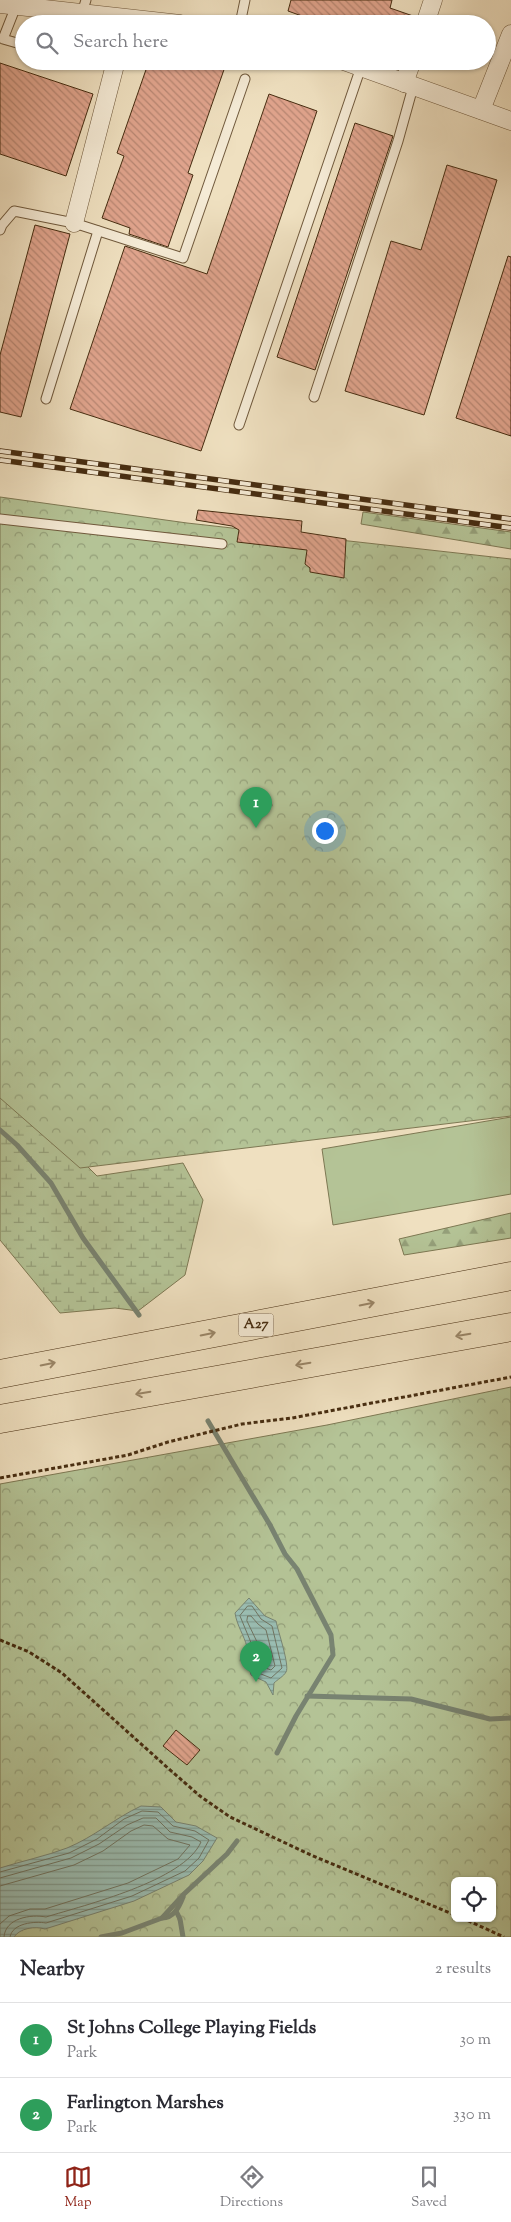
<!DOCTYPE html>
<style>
body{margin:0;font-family:"Sorts Mill Goudy",serif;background:#f7f7f7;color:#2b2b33}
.controls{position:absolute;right:15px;bottom:15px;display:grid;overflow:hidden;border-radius:8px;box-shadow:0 1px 4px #0004}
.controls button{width:45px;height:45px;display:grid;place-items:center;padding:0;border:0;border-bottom:1px solid #e1e1e2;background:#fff;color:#2b2b33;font:25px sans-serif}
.you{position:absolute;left:324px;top:830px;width:18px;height:18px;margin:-12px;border:4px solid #fff;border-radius:50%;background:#1a73e8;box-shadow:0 0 0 8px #1a73e833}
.badge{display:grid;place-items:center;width:32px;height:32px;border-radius:50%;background:#8f2418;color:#fff;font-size:16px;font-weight:700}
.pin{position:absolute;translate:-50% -41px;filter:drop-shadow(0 1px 2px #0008)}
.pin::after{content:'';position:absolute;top:26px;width:18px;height:15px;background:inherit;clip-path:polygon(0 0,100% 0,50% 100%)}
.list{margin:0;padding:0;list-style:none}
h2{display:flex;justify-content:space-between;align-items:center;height:65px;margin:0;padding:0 20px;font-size:21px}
h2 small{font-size:16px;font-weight:400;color:#7c7c81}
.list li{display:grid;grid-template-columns:32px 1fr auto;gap:15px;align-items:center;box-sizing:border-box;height:75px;padding:0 20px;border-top:1px solid #e1e1e2}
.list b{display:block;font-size:19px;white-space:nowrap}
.list p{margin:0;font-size:16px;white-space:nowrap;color:#7c7c81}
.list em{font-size:16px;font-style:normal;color:#7c7c81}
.icon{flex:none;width:28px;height:28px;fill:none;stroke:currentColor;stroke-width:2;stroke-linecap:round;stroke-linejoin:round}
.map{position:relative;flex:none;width:511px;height:1937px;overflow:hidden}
.search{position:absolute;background:#fff;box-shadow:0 1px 4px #0004;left:15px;right:15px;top:15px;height:55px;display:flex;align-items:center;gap:12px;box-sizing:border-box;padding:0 18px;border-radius:28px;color:#7c7c81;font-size:19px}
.sheet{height:215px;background:#fff}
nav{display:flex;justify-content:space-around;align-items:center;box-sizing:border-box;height:70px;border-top:1px solid #e1e1e2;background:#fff;font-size:14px;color:#7c7c81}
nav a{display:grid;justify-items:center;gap:2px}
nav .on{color:#8f2418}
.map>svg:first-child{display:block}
</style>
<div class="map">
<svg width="511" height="1937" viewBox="0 0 511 1937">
<defs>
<pattern id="forest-firs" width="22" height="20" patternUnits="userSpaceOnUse" patternTransform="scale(1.25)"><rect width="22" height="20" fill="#b4c396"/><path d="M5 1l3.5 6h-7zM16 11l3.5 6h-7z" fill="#949f79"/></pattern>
<pattern id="wetland-marsh" width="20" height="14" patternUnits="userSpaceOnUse" patternTransform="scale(1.25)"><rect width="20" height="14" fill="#b4c396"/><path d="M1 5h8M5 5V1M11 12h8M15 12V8" fill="none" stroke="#949f79"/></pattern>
<pattern id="park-crowns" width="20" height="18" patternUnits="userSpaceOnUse" patternTransform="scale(1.25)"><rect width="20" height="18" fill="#b4c396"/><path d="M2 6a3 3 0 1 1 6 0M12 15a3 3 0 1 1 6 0" fill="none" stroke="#949f79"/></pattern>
<pattern id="water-rules" width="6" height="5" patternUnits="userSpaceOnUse" patternTransform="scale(1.25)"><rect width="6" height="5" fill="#9abdb2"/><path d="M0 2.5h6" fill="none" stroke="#7f9a8f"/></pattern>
<pattern id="building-back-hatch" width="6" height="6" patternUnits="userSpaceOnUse" patternTransform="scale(1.25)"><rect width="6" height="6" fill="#e0a48d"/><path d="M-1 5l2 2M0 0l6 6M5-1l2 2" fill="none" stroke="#b78672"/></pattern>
</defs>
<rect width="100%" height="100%" fill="#efe0c0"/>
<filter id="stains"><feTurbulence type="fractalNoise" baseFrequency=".004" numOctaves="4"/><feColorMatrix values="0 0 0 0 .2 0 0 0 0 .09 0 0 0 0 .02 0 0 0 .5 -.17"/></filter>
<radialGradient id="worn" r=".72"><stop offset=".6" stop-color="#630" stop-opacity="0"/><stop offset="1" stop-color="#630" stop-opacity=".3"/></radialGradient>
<g fill="url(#forest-firs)" stroke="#7d7853">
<path d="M363,512L511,532V549L361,524Z"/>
<path d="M511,1213V1238L404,1255L399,1239Z"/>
</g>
<path fill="url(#wetland-marsh)" stroke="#7d7853" d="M0,1079L97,1176L183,1163L203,1200L185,1275L138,1311L115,1308L60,1313L0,1240Z"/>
<g fill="url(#park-crowns)" stroke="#7d7853" fill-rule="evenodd">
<path d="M0,497L187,523L511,559V1116L80,1168L0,1098Z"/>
<path d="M511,1387V1937H0V1484L327,1425ZM455,1881H492V1918H455Z"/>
</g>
<path fill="#b4c396" stroke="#7d7853" d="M511,1117V1194L333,1225L322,1149Z"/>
<g fill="url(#water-rules)" stroke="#788371">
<path d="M249,1598L265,1616L276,1621C278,1631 290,1666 286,1672C284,1676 277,1680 274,1683L273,1695L266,1682L251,1675C248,1666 249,1656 247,1647C244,1635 237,1626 235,1613Z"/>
<path d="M141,1806L161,1807L176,1822L196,1826L217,1838L203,1861L189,1875L134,1901L45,1929C35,1926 20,1928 14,1937H0V1868C22,1861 46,1856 67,1848C94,1837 115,1818 141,1806Z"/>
</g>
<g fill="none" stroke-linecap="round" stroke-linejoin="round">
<g stroke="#707461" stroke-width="1">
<path d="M248,1606H252L261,1619L272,1626L282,1668L271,1678L256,1672L253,1665L252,1645L240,1616Z"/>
<path d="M248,1616H251L258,1624L266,1630L275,1666L271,1670L260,1666L258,1644L247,1621Z"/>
<path d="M0,1872L69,1853L97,1839L124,1819L142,1811L158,1812L173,1826L195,1831L209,1840L199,1858L185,1871L132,1896L46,1923C35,1921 12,1923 10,1937"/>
<path d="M0,1878L71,1858L99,1844L127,1825L143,1818H156L170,1832L192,1837L201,1842C184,1881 85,1905 46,1917C31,1914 5,1918 4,1937"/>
<path d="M0,1886L74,1865L103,1851L131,1831L144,1825L153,1826L168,1839L190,1845L178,1859L128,1883L45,1909H30L9,1916L0,1924"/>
</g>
<g stroke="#788371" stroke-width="5">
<path d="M0,1130L17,1145L51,1183L83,1238L139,1315"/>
<path d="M208,1421L270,1525L285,1554L297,1569L331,1635L333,1655L296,1716L277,1753"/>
<path d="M307,1696L411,1699L490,1719L511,1718"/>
<path d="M176,1911L180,1919L183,1937"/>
<path d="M162,1918C174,1918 179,1907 183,1897"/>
<path d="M101,1937L122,1933L162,1918L184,1894L227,1854L237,1841"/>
</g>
</g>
<g fill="url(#building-back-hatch)" stroke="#462c10">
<path d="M291,0H392L390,8L416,17L415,24H324L288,11Z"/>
<path d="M149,61H227L188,173L193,175L168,247L129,234L130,228L102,218L124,156L117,153Z"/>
<path d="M0,63L93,94L66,176L0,154Z"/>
<path d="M269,94L317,111L201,451L70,409L125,246L207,274Z"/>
<path d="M355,123L393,136L315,370L277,357Z"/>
<path d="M447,165L497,180L424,415L345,391L391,241L421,250Z"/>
<path d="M35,225L70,234L21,417L0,412V355Z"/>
<path d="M508,256L511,257V436L456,418Z"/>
<path d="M198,510L302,521L301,532L346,539L344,578L310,572V568L305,564L307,550L237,542L239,530L232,526L196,520Z"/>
<path d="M176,1730L200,1750L187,1765L163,1746Z"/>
</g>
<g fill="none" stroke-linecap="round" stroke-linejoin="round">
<g stroke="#70593c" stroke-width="11">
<g id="lane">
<path d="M16,6L3,39L24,45"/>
<path d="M82,13L86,0"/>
<path d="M240,24L245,0"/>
<path d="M0,230L2,225L14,211L74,223L183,258L245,79"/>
<path d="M314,397L398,141L413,87"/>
<path d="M46,399L98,231"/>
<path d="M239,425L361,67"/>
<path d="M0,519L222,544"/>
</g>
</g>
<g stroke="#70593c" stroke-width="19">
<g id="street">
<path d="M0,4L180,24"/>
<path d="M425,24L433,0"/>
<path d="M344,61L511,121"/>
<path d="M404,83L412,61"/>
<path d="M481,110L511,34"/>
<path d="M74,223L116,61"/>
</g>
</g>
<g stroke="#462c10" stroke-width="29">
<g id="highway">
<path d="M0,1374L511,1276"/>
<path d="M0,1419L511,1327"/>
</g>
</g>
<g stroke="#462c10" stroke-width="3" stroke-dasharray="4 2.5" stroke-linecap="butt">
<path d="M0,1478L128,1455L168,1442L242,1424L292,1418L511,1377"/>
<path d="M0,1640L29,1652L62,1673L169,1769L200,1796L230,1817L311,1855L455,1915"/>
<path d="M462,1918L504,1937"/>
</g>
<use href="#lane" stroke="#f5ebd6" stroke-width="9"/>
<use href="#street" stroke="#f5ebd6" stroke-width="18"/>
<use href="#highway" stroke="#efe0c0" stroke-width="28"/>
<g stroke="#462c10" stroke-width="5.5">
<g id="rail">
<path d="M0,451L511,519"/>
<path d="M0,460L511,528"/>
</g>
</g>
<use href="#rail" stroke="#f5ebd6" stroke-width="4" stroke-dasharray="11" stroke-linecap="butt"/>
</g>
<defs><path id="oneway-shaft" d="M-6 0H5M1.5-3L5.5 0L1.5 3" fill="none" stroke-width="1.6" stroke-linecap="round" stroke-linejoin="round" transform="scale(1.25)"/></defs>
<g stroke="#9a8668">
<use href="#oneway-shaft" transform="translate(367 1304) rotate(-11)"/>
<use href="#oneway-shaft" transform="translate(208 1334) rotate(-11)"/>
<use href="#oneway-shaft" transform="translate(463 1335) rotate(170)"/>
<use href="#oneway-shaft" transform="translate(48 1364) rotate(-11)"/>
<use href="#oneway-shaft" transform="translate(303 1364) rotate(170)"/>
<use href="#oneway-shaft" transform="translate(143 1393) rotate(170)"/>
</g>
<g text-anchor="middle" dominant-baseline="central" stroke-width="4" stroke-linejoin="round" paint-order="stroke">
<rect fill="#f5ebd6" stroke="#7a654b" stroke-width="1" x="238.5" y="1313.5" width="35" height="23" rx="4"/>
<g font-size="14" font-weight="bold" fill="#462c10">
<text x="256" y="1325">A27</text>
</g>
</g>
<rect width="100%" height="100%" filter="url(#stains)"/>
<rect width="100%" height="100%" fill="url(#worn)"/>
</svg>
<div class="controls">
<button><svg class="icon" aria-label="locate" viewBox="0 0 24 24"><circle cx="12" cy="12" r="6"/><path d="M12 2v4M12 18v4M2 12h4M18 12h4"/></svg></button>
</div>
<div class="you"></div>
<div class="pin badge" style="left:256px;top:828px;background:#2e9e5b">1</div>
<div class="pin badge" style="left:256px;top:1682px;background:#2e9e5b">2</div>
<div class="search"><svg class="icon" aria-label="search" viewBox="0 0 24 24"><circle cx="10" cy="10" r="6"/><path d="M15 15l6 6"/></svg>Search here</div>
</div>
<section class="sheet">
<h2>Nearby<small>2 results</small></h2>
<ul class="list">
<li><span class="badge" style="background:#2e9e5b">1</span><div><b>St Johns College Playing Fields</b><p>Park</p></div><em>30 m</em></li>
<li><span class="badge" style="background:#2e9e5b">2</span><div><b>Farlington Marshes</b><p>Park</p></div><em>330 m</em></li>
</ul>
</section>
<nav>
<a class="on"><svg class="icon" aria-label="map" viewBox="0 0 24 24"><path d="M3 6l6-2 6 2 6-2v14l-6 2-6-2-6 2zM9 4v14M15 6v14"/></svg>Map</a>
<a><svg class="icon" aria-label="directions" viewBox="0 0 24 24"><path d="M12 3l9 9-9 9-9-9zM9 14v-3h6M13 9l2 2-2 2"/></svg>Directions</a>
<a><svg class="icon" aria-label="saved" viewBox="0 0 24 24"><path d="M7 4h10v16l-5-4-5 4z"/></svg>Saved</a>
</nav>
